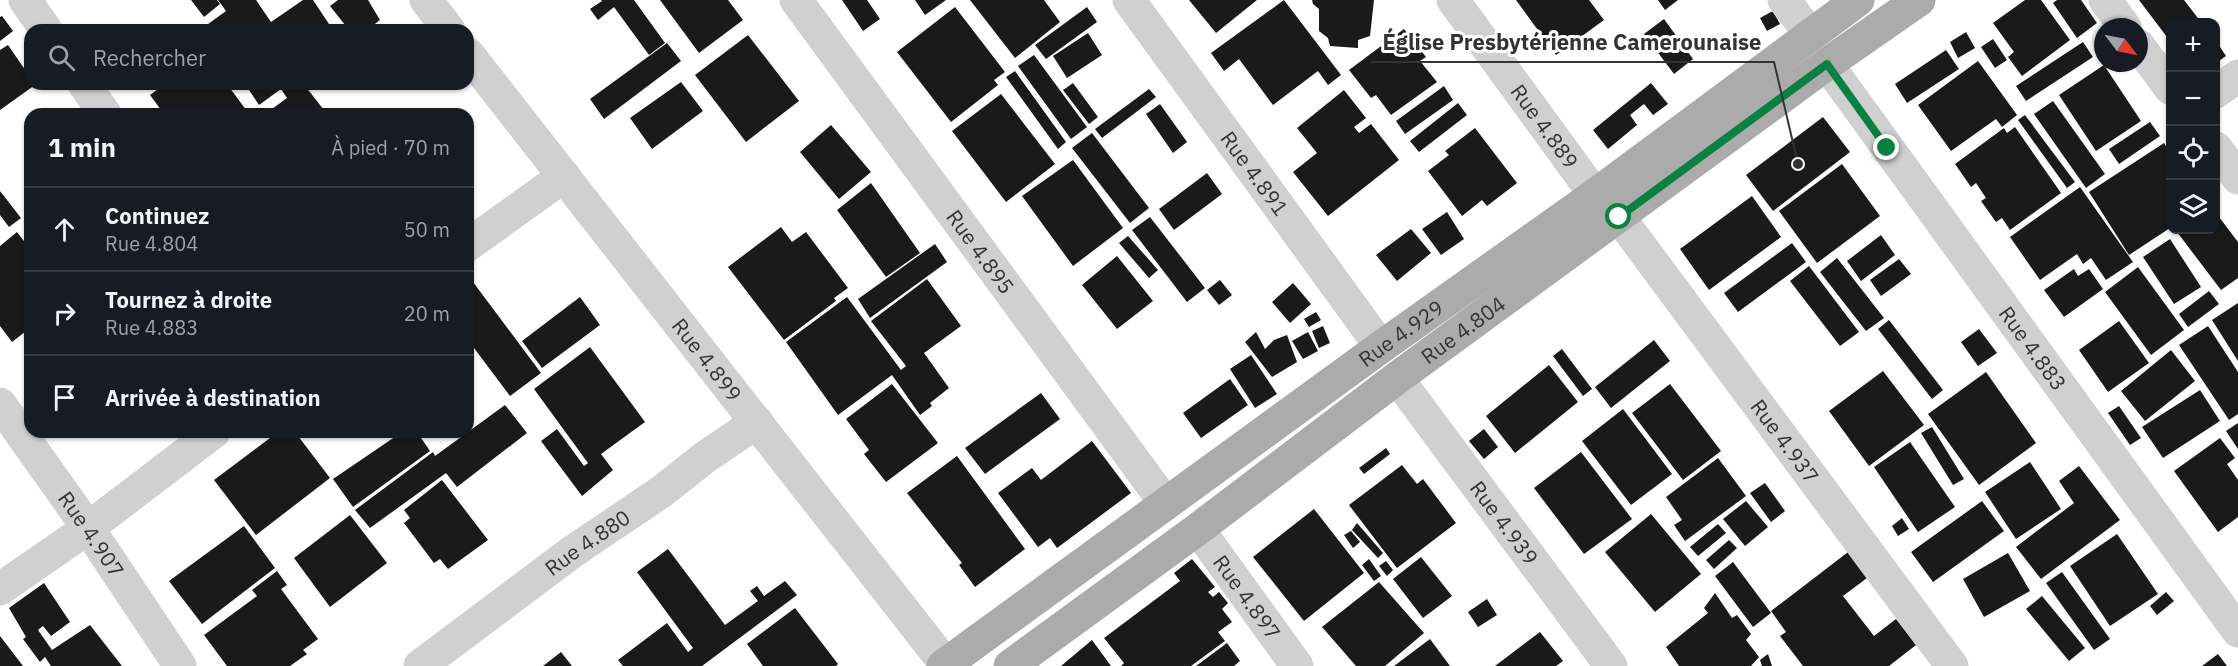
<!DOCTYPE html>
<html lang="fr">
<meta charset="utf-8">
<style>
body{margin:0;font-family:"IBM Plex Sans",sans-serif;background:#242831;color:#f1f3f6}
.controls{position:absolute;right:18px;top:18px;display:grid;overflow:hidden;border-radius:12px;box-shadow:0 2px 4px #0004}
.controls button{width:54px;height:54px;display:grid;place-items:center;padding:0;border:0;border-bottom:2px solid #363941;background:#171b24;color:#f1f3f6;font:30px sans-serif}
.compass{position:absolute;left:2094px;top:18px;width:54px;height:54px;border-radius:50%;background:#171b24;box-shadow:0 2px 4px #0004;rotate:122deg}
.stop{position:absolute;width:18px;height:18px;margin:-14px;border:4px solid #0b8043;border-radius:50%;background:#fff}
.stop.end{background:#0b8043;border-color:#fff;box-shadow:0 2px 6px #0008}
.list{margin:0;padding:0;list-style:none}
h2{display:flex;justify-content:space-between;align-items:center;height:78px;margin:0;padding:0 24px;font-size:26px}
h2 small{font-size:20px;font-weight:400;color:#9ea1a6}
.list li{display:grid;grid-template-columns:39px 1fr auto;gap:18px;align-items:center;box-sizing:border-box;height:84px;padding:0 24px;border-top:2px solid #363941}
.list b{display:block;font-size:22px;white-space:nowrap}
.list p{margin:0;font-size:20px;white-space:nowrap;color:#9ea1a6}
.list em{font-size:20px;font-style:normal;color:#9ea1a6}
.icon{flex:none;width:33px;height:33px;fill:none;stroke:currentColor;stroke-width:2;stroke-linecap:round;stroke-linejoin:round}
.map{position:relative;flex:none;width:2238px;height:666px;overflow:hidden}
.search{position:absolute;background:#171b24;box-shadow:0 2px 4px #0004;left:24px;top:24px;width:450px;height:66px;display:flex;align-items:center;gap:15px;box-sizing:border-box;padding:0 21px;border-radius:18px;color:#9ea1a6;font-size:22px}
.panel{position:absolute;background:#171b24;box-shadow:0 2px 4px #0004;left:24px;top:108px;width:450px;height:330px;border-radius:18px}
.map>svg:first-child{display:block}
</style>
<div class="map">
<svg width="2238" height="666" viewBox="0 0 2238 666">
<rect width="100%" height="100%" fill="#fff"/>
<g fill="#1a1a1a">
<path d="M191,0H217L220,4L204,17Z"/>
<path d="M218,0H256L271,22L303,0H313L333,30H206L204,27L226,11Z"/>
<path d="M338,0H368L380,20L367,30H349L330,6Z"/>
<path d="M601,0H634L665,43L649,55L614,7L598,20L590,9L602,1Z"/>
<path d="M660,0H728L743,20L699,53Z"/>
<path d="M842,0H867L880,19L863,31Z"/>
<path d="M915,0H946L925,15Z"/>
<path d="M970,0H1044L1060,22L1015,58Z"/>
<path d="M1189,0H1257L1216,33Z"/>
<path d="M1284,0L1341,75L1328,85L1318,71L1273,105L1239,59L1224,71L1211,53Z"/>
<path d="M1312,0H1374L1370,36L1358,40V48L1330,46L1328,38L1319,31V9L1313,4Z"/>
<path d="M1516,0H1589L1604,20L1556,55Z"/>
<path d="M1658,0H1678L1665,10Z"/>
<path d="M2025,0H2041L2070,40L2022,76L2008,57L2014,52L1993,23Z"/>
<path d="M2057,0H2081L2097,23L2077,38L2053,3Z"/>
<path d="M2139,0H2184L2201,22H2170V41Z"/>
<path d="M955,7L1005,72L994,80L998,85L951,122L897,52Z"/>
<path d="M1087,7L1097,22L1046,59L1035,45Z"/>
<path d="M1773,11L1780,24L1767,31L1760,18Z"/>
<path d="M2,16L13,31L0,41V17Z"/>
<path d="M1664,19L1693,59L1674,74L1644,34Z"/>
<path d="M1404,29L1426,57L1420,61L1437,82L1391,115L1376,95L1371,98L1349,70Z"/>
<path d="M1966,32L1975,48L1958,58L1950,42Z"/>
<path d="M1088,33L1102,55L1067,78L1053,56Z"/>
<path d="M748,35L799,101L746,142L695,75Z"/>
<path d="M1993,39L2007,60L1995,68L1981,47Z"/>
<path d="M2216,41L2226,56L2216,63Z"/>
<path d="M2083,42L2093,57L2026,101L2016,86Z"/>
<path d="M667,43L681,61L604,119L590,99Z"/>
<path d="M8,45L30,77V84L35,85L0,110V50Z"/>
<path d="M1946,50L1959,69L1907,103L1895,84Z"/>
<path d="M1034,55L1087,127L1071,139L1018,66Z"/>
<path d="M1978,61L2017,115L2002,127L1996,119L1951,151L1918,105Z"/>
<path d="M2104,65L2141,121L2096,151L2059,95Z"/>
<path d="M1015,71L1066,142L1058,149L1006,77Z"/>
<path d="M681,82L703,111L652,149L630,118Z"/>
<path d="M1073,83L1098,117L1089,124L1063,90Z"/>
<path d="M1651,83L1668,104L1653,115L1644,104L1630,115L1637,125L1608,149L1593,130Z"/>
<path d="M165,84H227L249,114H164L150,95Z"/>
<path d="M245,84H309L306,87L327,114H265L287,98L281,89L259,105Z"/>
<path d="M1444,86L1453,100L1405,134L1396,121Z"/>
<path d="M1149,89L1156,97L1102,138L1095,129Z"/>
<path d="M1344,90L1366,118L1354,127L1359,133L1371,124L1399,160L1328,216L1293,172L1317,153L1297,128Z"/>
<path d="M1001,94L1055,164L1006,202L952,131Z"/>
<path d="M2053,101L2105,174L2086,188L2034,114Z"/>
<path d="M1458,103L1467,115L1419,152L1410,141Z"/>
<path d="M1160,104L1187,142L1173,153L1146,114Z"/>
<path d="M2025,115L2075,182L2067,188L2018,120Z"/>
<path d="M1823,117L1850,152L1773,211L1746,175Z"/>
<path d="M2150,122L2160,136L2119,164L2109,149Z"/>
<path d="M831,125L871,172L839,199L800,152Z"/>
<path d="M2015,127L2061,193L2010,230L2002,218L1996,222L1981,201L1986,198L1976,183L1971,187L1955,164L2004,128L2007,133Z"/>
<path d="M1475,128L1517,183L1487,206L1482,200L1462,216L1428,171L1449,155L1445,151Z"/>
<path d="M1092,133L1149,208L1130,223L1072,148Z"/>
<path d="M2164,143L2170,153V228L2129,255L2089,192Z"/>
<path d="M1073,160L1123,228L1073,266L1022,196Z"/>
<path d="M1842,164L1880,216L1817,263L1779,211Z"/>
<path d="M1207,173L1222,194L1174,230L1159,209Z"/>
<path d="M871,183L920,253L886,277L837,210Z"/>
<path d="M2080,187L2133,262L2106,280L2091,258L2083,264L2077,254L2040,280L2010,237Z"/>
<path d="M0,191L21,218L9,227L0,215Z"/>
<path d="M1752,196L1781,237L1709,290L1680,249Z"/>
<path d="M1447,212L1464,239L1441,255L1422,229Z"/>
<path d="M2216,213L2238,242V278L2221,290L2177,232L2181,230H2216Z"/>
<path d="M1150,217L1205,288L1187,302L1132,230Z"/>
<path d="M781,227L792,242L806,232L848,288L834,298L836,301L784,340L728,267Z"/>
<path d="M1411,229L1431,253L1397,281L1376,255Z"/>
<path d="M17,232L30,249V328L12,342L0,326V246Z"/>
<path d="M1881,235L1895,255L1861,281L1847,261Z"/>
<path d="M1128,236L1158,270L1149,278L1119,243Z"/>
<path d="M2170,239L2201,287L2174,304L2143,257Z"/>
<path d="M1792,243L1806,262L1738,312L1724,293Z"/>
<path d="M935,244L947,262L870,318L858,299Z"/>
<path d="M1117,256L1153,301L1117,329L1082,285Z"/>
<path d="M1837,258L1884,318L1866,331L1820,272Z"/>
<path d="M1899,259L1911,274L1881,296L1870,280Z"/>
<path d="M1809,266L1859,332L1840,346L1790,281Z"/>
<path d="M2138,267L2184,330L2151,355L2105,292Z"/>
<path d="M2074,269L2078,276L2089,269L2103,289L2064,317L2044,290Z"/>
<path d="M927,279L961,326L924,353L949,388L930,403L932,406L920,415L892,375L838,415L786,342L847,297L901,370L906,366L871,321Z"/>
<path d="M1220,280L1232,295L1219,305L1207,290Z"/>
<path d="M473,282L541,373L510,396L468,340V286Z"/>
<path d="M1293,283L1311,304L1290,323L1272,302Z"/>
<path d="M2209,291L2219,304L2188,327L2179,314Z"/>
<path d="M580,297L600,325L542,368L522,341Z"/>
<path d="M2238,303V361L2212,320Z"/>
<path d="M1316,312L1321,320L1309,327L1304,319Z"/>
<path d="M1889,320L1943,390L1932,399L1878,329Z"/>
<path d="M2119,321L2149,363L2108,392L2079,350Z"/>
<path d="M1323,326L1330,343L1319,348L1312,331Z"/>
<path d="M2208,326L2238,372V414L2229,420L2179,345Z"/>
<path d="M1979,329L1997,353L1978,366L1961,342Z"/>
<path d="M1256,332L1265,349L1274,340L1287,335L1297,362L1272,377L1245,342Z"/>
<path d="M1308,332L1318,351L1303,359L1292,341Z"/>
<path d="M1654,340L1670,361L1611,408L1595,387Z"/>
<path d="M590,347L645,422L601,454L613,470L582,496L541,441L557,429L584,466L588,463L534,389Z"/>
<path d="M1562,349L1592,389L1583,396L1553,356Z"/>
<path d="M2171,350L2195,381L2145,421L2121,391Z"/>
<path d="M1251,355L1277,394L1255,408L1230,369Z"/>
<path d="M1549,365L1578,402L1515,453L1486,416Z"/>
<path d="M1883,371L1924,425L1869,466L1829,411Z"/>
<path d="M1986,372L2036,443L1979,485L1928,414Z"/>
<path d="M1230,379L1248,405L1201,438L1183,413Z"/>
<path d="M892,384L938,443L886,482L864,454L869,450L846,419Z"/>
<path d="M1670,384L1721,451L1683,480L1632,413Z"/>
<path d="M2200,390L2220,421L2163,458L2142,427Z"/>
<path d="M1041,393L1060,419L985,474L965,448Z"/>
<path d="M505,405L527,433L457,487L446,473L370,528L355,510L433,452L435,456Z"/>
<path d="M2119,406L2141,438L2130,445L2108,413Z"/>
<path d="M1623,409L1672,474L1631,505L1582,441Z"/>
<path d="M2238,423V449L2226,431Z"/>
<path d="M1932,427L1964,479L1953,485L1921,433Z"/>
<path d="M1484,429L1498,447L1484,459L1469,441Z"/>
<path d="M278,432H295L330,478L256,535L214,480Z"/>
<path d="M402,432H417L430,451L353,507L333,479Z"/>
<path d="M2220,438L2235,458L2227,464L2238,480V517L2218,532L2174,471Z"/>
<path d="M1092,441L1131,493L1057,548L1050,538L1038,547L998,493L1032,468L1041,480Z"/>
<path d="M1910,442L1955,507L1918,532L1874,467Z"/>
<path d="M1386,448L1390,454L1364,474L1359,468Z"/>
<path d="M1581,452L1632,519L1584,554L1534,488Z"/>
<path d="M957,456L1025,549L975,587L959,565L962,563L907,493Z"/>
<path d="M1718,458L1746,496L1685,541L1674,525L1682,520L1666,497Z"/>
<path d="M2030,462L2061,509L2016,539L1985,492Z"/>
<path d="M1402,465L1417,484L1423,479L1456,523L1397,568L1349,505Z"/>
<path d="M2079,466L2120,520L2041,579L2016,547L2074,503L2059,481Z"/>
<path d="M442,480L488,540L448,569L440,559L434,563L404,523L410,518L404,510Z"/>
<path d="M1765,483L1785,511L1771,522L1750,493Z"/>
<path d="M1746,501L1768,527L1745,546L1723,519Z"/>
<path d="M1982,501L2004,531L1933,582L1911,552Z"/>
<path d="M1314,509L1364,573L1304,621L1253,557Z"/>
<path d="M1651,514L1701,574L1655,612L1605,552Z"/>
<path d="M350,515L387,563L330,607L294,558Z"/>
<path d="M1902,518L1909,529L1898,536L1892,526Z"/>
<path d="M1357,523L1383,553L1378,558L1352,530Z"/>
<path d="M1718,524L1726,533L1698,556L1690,547Z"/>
<path d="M244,526L275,568L202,624L169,581Z"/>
<path d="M1351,531L1360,542L1353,548L1344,535Z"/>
<path d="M2117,534L2158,594L2110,626L2070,566Z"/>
<path d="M1729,540L1737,548L1714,569L1706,560Z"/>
<path d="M668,549L725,625L758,601L750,591L757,586L764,596L785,581L797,595L702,666H623L618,660L667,623L688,652L693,648L637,572Z"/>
<path d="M1852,549L1871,575L1843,596L1874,636L1896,619L1916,645L1889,666H1803L1780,636L1786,632L1771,611Z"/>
<path d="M2008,553L2030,591L1984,617L1963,579Z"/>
<path d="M1421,557L1452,596L1423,618L1393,579Z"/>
<path d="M1192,559L1215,587L1208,592L1213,597L1219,592L1228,603L1222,609L1232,622L1218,632L1225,641L1191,666H1121L1124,663L1104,638L1180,581L1174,573Z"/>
<path d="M1369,559L1381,576L1374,581L1362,565Z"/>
<path d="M1386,561L1393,570L1387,576L1379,566Z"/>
<path d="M1733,562L1771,613L1753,627L1715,576Z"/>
<path d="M277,571L287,585L281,589L318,639L303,650L307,654L290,666H227L204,635L257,596L252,590Z"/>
<path d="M2062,572L2110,639L2094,650L2046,583Z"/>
<path d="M1379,582L1424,633L1385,666H1356L1322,627Z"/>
<path d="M44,583L70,622L51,636L43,626L38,630L52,650L90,625L122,666H51L45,657L40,662L23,639L26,637L9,608Z"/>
<path d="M2166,592L2174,601L2157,615L2150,606Z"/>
<path d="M1715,593L1732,618L1737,615L1751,634L1746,640L1759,657L1751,666H1679L1666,647L1708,613L1704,608Z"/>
<path d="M2042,596L2085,648L2069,661L2026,609Z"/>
<path d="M1487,599L1497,615L1478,627L1468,612Z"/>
<path d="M795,608L838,664L836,666H763L747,644Z"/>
<path d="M1540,632L1563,661L1556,666H1495Z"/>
<path d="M0,636L23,666H0Z"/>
<path d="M1430,639L1450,666H1394Z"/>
<path d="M1092,640L1111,666H1061Z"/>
<path d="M1227,643L1240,661L1234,666H1196Z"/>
<path d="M561,652L572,666H543Z"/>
<path d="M1768,654L1772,666H1762L1760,660Z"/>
<path d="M2218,654L2227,666H2202Z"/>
</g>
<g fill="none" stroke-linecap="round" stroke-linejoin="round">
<g stroke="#d0d0d0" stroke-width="33">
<path d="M25,0L46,30"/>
<path d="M426,0L449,30"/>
<path id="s1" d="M796,0L1166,504"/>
<path id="s2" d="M1129,0L1381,347"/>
<path id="s3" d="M1453,0L1595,195"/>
<path d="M1784,0L1811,35"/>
<path d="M2105,0L2125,27"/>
<path d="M2139,46L2170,88"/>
<path id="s4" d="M468,54L947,666"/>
<path id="s5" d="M1827,64L2238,631"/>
<path d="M84,84L105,114"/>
<path d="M2216,92L2238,76"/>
<path d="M2216,148L2238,178"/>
<path id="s6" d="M1619,217L1952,666"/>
<path d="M468,245L564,176"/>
<path id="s7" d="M1397,378L1611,666"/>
<path id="s8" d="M0,404L88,528L180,666"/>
<path id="s9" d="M1198,529L1297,666"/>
<path d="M0,589L88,528L214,432"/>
<path id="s10" d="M420,666L572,552L661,492L704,458L757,422"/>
</g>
<g stroke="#ababab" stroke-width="33">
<path id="s11" d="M943,666L1381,347L1595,195L1858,0"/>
<path id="s12" d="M1010,666L1198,529L1397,378L1827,64L1919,0"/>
</g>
</g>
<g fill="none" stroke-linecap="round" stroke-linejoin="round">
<path stroke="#0b8043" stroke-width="8" d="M1619,217L1827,64L1887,148"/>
</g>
<g text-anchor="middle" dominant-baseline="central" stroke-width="6" stroke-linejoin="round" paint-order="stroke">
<g font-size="21" fill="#333" stroke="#fff">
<text stroke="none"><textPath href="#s3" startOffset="156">Rue 4.889</textPath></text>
<text stroke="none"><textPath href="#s2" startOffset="214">Rue 4.891</textPath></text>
<text stroke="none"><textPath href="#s1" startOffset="312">Rue 4.895</textPath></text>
<text stroke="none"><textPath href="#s12" startOffset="564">Rue 4.804</textPath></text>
<text stroke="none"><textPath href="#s11" startOffset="566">Rue 4.929</textPath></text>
<text stroke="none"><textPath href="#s5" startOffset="351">Rue 4.883</textPath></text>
<text stroke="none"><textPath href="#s4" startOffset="388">Rue 4.899</textPath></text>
<text stroke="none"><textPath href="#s6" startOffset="279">Rue 4.937</textPath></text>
<text stroke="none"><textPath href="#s7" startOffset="180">Rue 4.939</textPath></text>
<text stroke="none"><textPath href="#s8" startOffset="159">Rue 4.907</textPath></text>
<text stroke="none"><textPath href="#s10" startOffset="208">Rue 4.880</textPath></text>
<text stroke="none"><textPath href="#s9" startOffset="84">Rue 4.897</textPath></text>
</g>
</g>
<path fill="none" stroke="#333" stroke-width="2" d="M1798 164L1774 62H1371"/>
<circle fill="#333" stroke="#fff" stroke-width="2" cx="1798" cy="164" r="6"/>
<g font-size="22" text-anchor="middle" font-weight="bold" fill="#333" stroke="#fff" stroke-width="6" stroke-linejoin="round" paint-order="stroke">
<text x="1572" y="50">Église Presbytérienne Camerounaise</text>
</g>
</svg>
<div class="controls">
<button>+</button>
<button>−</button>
<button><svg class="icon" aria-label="locate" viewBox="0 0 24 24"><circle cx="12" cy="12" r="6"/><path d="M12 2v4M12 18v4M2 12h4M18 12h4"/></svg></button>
<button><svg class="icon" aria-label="layers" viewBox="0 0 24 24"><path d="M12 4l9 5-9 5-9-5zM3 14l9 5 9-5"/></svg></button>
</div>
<svg class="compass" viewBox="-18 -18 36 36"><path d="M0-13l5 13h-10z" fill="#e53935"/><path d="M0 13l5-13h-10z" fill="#9ea1a6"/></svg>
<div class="stop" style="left:1619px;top:217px"></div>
<div class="stop end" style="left:1887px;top:148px"></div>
<div class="search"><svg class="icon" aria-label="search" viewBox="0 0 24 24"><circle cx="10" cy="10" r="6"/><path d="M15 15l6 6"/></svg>Rechercher</div>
<section class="panel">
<h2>1 min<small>À pied · 70 m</small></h2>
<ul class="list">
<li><svg class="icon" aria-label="ahead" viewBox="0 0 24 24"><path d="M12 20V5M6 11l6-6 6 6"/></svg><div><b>Continuez</b><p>Rue 4.804</p></div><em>50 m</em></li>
<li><svg class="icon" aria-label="right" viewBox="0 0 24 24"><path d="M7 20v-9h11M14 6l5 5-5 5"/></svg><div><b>Tournez à droite</b><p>Rue 4.883</p></div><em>20 m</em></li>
<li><svg class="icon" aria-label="arrive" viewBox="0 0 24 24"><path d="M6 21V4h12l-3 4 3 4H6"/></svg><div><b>Arrivée à destination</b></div></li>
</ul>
</section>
</div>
